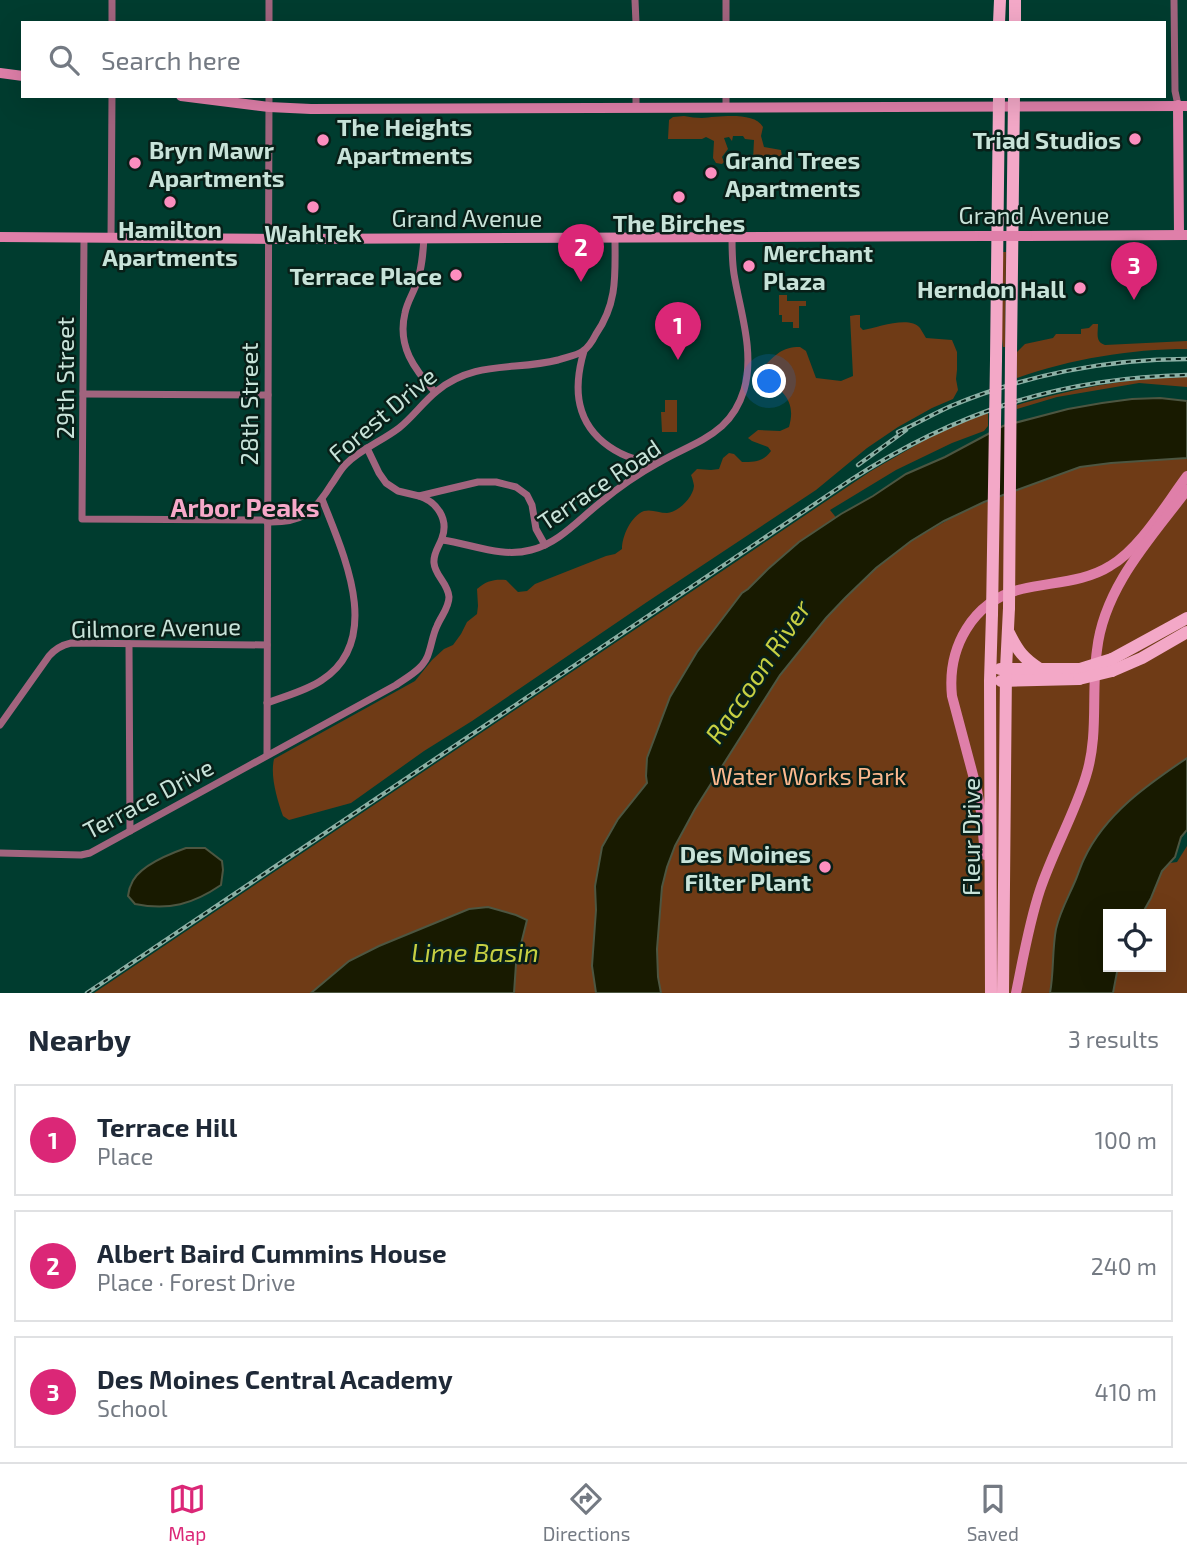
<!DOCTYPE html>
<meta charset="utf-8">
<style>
body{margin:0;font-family:"Exo 2",sans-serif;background:#f6f6f7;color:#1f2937}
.controls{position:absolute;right:21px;bottom:21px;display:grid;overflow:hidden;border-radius:0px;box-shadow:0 7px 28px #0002}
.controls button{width:63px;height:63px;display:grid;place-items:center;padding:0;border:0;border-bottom:2px solid #e0e1e3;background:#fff;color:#1f2937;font:35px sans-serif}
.you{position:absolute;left:770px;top:382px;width:24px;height:24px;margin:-18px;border:5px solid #fff;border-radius:50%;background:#1a73e8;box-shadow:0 0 0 10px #1a73e833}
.badge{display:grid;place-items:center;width:46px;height:46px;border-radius:50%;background:#db2777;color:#fff;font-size:23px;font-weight:700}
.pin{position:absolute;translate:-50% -58px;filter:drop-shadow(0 2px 4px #0008)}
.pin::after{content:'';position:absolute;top:37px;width:24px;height:21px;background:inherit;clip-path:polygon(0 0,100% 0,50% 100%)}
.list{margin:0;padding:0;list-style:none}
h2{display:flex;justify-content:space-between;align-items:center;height:91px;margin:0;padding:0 28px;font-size:30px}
h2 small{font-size:23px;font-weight:400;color:#747a83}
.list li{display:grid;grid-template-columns:46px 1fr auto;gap:21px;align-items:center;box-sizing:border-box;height:112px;margin:0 14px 14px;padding:0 14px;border:2px solid #e0e1e3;border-radius:0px}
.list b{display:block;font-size:26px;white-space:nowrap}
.list p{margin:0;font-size:23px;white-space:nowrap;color:#747a83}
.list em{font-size:23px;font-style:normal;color:#747a83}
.icon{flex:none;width:38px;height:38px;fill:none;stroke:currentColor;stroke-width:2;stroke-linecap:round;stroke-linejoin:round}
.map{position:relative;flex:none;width:1187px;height:993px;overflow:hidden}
.search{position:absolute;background:#fff;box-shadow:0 7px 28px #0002;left:21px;right:21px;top:21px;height:77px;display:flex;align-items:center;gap:18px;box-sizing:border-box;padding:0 24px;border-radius:0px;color:#747a83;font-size:26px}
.sheet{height:469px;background:#fff}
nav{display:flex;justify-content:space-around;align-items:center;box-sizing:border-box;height:98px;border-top:2px solid #e0e1e3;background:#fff;font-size:19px;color:#747a83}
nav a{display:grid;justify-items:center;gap:4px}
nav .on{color:#db2777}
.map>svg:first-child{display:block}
</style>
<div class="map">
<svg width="1187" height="993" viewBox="0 0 1187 993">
<rect width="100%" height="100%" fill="#003c2f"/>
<g fill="#6f3b16">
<path d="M684,116C690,117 696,118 702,118C718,117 754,111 763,127L761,136L764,147L781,150L783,164C775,168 764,165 755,165L753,160L754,140L745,139L743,136H733L732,141L729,137L724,138L728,149L722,157L724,162L722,164L716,163L713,158L714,141L706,137L702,139H668L669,120L673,117Z"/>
<path d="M1002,252H1006L1005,347H1003L1002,339Z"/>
<path d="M779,295H787V301H806V306H799V328H793V322H782V315H779Z"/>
<path d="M856,315H860V327L863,330C877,328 909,315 920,328C922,331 924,335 926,338L952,340L957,352V370L956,379L958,390L953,399L932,408L898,427L867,448L816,490L647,602L472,721L424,751L351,803L289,820L283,816C277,799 270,776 274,759L415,681L432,660L444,649L453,645L461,634L467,622L477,614L478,606L477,589C486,581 494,579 506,580L518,592L527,591L535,584L606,556L615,554L622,549C622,536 631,516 644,511C652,509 659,513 667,513C678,512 693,498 694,486C694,484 692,477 691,475L697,469L711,470L719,469L723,458L729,453L734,454L742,462C755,462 763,462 771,451L768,447L752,441L748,438L758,430L780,431L789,427C797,399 781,391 762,373L763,367C776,355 781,347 800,347L806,351L816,378L841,381L853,376L850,316Z"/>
<path d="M1093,324H1098C1098,333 1095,342 1105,345L1187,341V349C1130,349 1071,359 1017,378V352L1025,344L1053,338L1056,334H1081V329L1089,328Z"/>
<path d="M1187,377V387L1139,383L1057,397L1017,409V405C1072,389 1130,377 1187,377Z"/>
<path d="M665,400H677V432H662L661,412H665Z"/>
<path d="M988,412V426L984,431L952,443L896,470L830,510L876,567L911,541L967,509L1080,467L1111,463L1187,458V758L1157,778L1084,859L1076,880L1065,902L1053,951L1052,980L1050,993H94L871,471L937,433Z"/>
<path d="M1187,846V993H1113L1118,967H1161V914H1142L1151,898L1162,871L1170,863L1177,862Z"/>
</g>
<g fill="#181a00" stroke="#4d5641" stroke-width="2">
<path d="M1160,398L1187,401V458L1111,463L1080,467L984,502L944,521L911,541L876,568L845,598L826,618L780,675L695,809L675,846L667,867L662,887L657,949L658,977L661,993H596L592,966L596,910L595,886L602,847L618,819L647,783L646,776L647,758L670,697L697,652L742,593L748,589L768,569L799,542L841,514L873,496L906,474L945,457L1003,426L1068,409L1102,403L1132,399Z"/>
<path d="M1187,758V830L1181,837L1175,857L1162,871L1151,898L1142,914H1108V967H1118L1113,993H1050C1054,972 1052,950 1056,929C1060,911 1069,896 1076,879C1079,872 1081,865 1084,859C1105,814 1147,785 1187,758Z"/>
<path d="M186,848H205L222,861L223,870L221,885C193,904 169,911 135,904L128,896C129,892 129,888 131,885C137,867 169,854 186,848Z"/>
<path d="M488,907L516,915L527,920L516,964L514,993H311L349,961L379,946L469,909Z"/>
</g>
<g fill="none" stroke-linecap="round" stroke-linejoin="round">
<g stroke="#a1647e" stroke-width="7">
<path d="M112,0V23"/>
<path d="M635,0L636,23"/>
<path d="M1174,0L1175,91L1178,105"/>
<path d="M269,23V0"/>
<path d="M726,23V0"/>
<path d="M636,96V108"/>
<path d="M726,107V96"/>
<path d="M84,237L82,519L267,520"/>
<path d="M111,238L112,96"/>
<path d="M424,238C423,253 422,268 417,282C414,292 407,302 405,313C397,346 414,369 435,392"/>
<path d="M584,351C579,368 576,388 580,405C588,440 624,462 658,462"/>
<path d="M83,394L268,395"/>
<path d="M367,448L379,473L386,483L398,491L419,496L478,482H496L516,487L527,495L532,505L536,529L545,545"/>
<path d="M267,522C301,523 313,514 331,485C336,478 340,470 346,464C361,449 382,441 399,428C413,417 423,402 437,391C475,360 515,371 558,360C566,357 576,356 583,351C589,347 593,340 596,334C618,302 615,274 615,238"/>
<path d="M442,540C472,544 501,558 531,550C559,543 578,520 601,502C618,488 638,474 658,463C679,450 703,443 722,426C733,416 740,403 744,390C755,352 740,311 734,274C732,261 732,249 732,237"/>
<path d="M129,644L130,831"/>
<path d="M267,703C285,696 306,691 322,680C385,639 342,551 322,499"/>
<path d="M0,725L49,656C55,649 62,645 71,643L267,645"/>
<path d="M267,755L269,96"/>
<path d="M0,853L81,855L90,853L396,685C409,676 425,668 429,652C432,643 433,634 437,626C441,616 449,608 449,597C448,583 435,576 434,563C433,553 439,547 442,538C449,519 437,502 419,496"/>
</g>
<g stroke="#df7fa9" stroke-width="10">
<path d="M0,73L23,76"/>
<path d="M181,96L269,107L311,109L1187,106"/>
<path d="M1178,105L1179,235"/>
<path d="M1027,236L1187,235"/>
<path d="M0,237L281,239L983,236"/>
<path d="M985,855L981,812L977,790L952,696C947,648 972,601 1022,589C1051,582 1085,582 1110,566C1140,549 1166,504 1187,476"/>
<path d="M1016,993C1023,959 1029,923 1040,890C1053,851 1074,815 1086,776C1099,735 1091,692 1097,650C1104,587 1151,538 1187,490"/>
</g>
<g stroke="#f3a8c7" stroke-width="12">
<path d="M999,23L1000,0"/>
<path d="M1015,23V0"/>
<path d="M1011,354L1014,96"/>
<path d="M996,360L999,96"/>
<path d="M1009,633C1018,651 1023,658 1040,669"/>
<path d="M1112,659L1187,618"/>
<path d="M1000,669H1080"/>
<path d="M1112,671L1142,658L1187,632"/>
<path d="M1001,681L1079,679"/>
<path d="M991,993L990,681L992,614"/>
<path d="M1003,993L1006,669L1009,608"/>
</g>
<g stroke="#8bb0a5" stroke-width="4.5">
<g id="rail">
<path d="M898,432C916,424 933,414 951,406C1025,375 1107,359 1187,359"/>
<path d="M858,465L906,430"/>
<path d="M87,993L849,481C956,412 1059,378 1187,375"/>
</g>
</g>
<use href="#rail" stroke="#081f18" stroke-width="2" stroke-dasharray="5" stroke-linecap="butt"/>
<path stroke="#df7fa9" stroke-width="10" d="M983,236H1027"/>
<g stroke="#f3a8c7" stroke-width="12">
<path d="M1009,608L1011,354"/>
<path d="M992,614L996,360"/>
<path d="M1080,669L1112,659"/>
<path d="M1079,679L1112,671"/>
</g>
</g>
<g fill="#fd8ebf" stroke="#081f18" stroke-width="2.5">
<circle cx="1135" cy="139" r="7"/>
<circle cx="323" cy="140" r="7"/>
<circle cx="135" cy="163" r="7"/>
<circle cx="711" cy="173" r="7"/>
<circle cx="679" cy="197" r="7"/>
<circle cx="170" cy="202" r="7"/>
<circle cx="313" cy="207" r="7"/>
<circle cx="749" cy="266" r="7"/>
<circle cx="456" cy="275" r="7"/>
<circle cx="1080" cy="288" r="7"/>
<circle cx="825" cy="867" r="7"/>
</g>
<g text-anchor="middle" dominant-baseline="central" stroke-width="5" stroke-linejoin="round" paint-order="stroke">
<g font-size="24" font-weight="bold" fill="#c8e3d9" stroke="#081f18" text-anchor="start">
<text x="337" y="126">The Heights<tspan x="337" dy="28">Apartments</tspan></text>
<text x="1121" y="139" text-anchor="end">Triad Studios</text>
<text x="149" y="149">Bryn Mawr<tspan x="149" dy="28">Apartments</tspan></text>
<text x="725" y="159">Grand Trees<tspan x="725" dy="28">Apartments</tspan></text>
<text x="679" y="222" text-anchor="middle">The Birches</text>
<text x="170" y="228" text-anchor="middle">Hamilton<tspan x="170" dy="28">Apartments</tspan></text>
<text x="313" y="232" text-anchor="middle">WahlTek</text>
<text x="763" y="252">Merchant<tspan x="763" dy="28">Plaza</tspan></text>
<text x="442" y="275" text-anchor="end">Terrace Place</text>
<text x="1066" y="288" text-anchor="end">Herndon Hall</text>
<text x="811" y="853" text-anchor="end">Des Moines<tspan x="811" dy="28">Filter Plant</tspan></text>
</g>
<g font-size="24" fill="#c8e3d9" stroke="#081f18">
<text x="1034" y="214">Grand Avenue</text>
<text x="467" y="217">Grand Avenue</text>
<text transform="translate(64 378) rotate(-90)">29th Street</text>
<text transform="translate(248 404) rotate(-90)">28th Street</text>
<text transform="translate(382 414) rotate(-40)">Forest Drive</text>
<text transform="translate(599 484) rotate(-34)">Terrace Road</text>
<text transform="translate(156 627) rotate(-1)">Gilmore Avenue</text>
<text transform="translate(148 798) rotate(-28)">Terrace Drive</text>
<text transform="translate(970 837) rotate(-90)">Fleur Drive</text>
</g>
<g font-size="24" fill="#fcb98f" stroke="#081f18">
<text x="808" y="775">Water Works Park</text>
</g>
<g font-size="26" font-weight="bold" fill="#f7a9c9" stroke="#081f18">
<text x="245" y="506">Arbor Peaks</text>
</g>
<g font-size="26" font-style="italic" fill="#c6cf42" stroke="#081f18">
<text transform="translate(757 671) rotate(-56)">Raccoon River</text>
<text x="475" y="951">Lime Basin</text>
</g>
</g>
</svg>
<div class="controls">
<button><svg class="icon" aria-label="locate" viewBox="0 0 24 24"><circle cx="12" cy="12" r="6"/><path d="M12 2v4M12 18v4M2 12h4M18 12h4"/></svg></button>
</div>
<div class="you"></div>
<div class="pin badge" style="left:678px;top:360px">1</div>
<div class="pin badge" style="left:581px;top:282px">2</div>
<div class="pin badge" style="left:1134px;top:300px">3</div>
<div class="search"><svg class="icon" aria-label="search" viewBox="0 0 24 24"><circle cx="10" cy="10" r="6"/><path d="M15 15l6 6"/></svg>Search here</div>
</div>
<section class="sheet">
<h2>Nearby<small>3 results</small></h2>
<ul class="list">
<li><span class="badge">1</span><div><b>Terrace Hill</b><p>Place</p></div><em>100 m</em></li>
<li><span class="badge">2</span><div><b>Albert Baird Cummins House</b><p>Place · Forest Drive</p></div><em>240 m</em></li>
<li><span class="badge">3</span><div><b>Des Moines Central Academy</b><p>School</p></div><em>410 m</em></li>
</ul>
</section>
<nav>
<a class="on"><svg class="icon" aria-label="map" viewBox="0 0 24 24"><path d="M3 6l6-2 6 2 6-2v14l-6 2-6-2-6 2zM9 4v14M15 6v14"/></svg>Map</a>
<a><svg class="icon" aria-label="directions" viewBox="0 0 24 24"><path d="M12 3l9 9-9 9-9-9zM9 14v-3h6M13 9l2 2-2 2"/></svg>Directions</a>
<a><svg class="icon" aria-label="saved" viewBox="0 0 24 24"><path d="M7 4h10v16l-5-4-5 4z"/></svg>Saved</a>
</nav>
